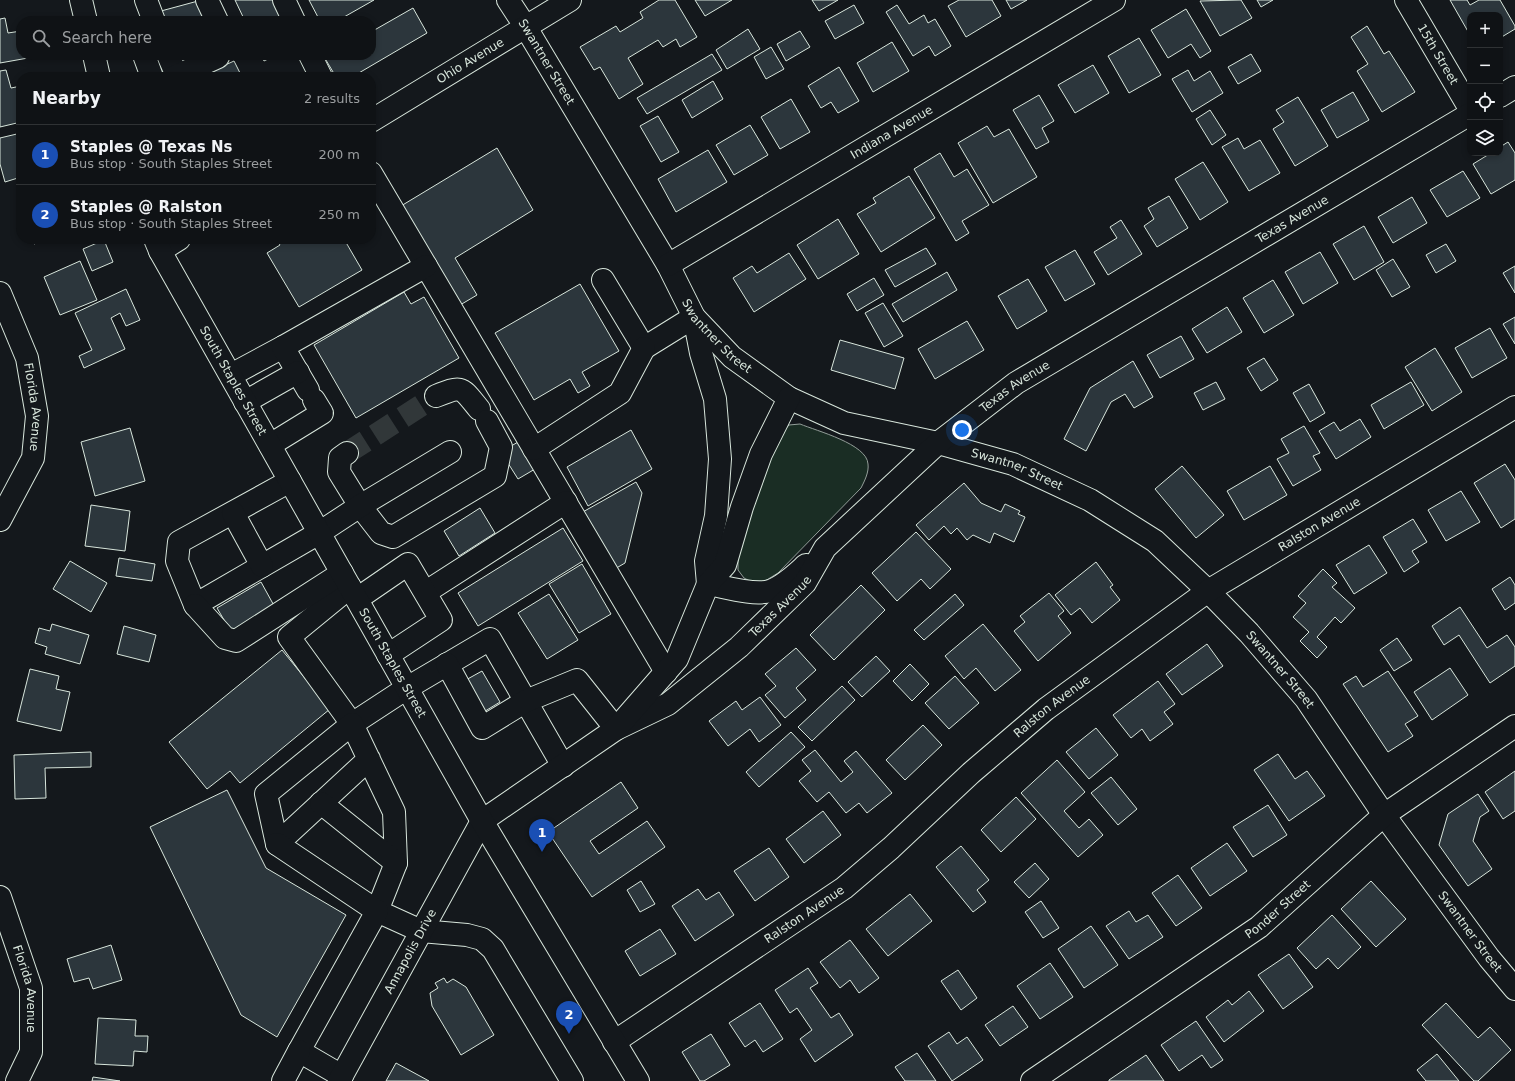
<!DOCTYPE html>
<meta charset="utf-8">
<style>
body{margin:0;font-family:"DejaVu Sans",sans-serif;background:#1d2022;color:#f1f3f6}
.controls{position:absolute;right:12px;top:12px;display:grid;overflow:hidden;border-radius:8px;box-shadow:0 2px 6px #0003}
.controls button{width:36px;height:36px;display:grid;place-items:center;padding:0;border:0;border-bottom:1px solid #2f3234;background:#0f1215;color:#f1f3f6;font:20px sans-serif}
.you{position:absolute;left:962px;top:430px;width:14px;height:14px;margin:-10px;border:3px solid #fff;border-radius:50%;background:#1a73e8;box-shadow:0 0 0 6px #1a73e833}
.badge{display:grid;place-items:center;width:26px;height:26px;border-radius:50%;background:#ffb74d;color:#fff;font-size:13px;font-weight:700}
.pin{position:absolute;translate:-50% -33px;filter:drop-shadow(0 1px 2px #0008)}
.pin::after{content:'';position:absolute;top:21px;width:14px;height:12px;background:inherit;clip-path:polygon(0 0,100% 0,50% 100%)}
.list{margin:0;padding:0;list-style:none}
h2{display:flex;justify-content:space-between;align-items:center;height:52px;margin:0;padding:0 16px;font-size:17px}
h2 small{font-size:13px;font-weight:400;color:#9b9ea0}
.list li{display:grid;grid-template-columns:26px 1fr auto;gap:12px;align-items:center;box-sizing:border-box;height:60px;padding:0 16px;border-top:1px solid #2f3234}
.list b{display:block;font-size:15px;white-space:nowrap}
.list p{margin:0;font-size:13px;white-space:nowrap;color:#9b9ea0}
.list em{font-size:13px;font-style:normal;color:#9b9ea0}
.icon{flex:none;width:22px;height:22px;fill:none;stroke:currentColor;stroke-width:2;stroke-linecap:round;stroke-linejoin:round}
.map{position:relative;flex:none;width:1515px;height:1081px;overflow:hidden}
.search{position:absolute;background:#0f1215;box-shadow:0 2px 6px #0003;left:16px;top:16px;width:360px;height:44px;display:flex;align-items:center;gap:10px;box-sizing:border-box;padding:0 14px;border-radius:16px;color:#9b9ea0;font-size:15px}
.panel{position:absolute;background:#0f1215;box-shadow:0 2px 6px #0003;left:16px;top:72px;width:360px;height:172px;border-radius:16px}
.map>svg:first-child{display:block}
</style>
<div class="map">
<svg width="1515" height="1081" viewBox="0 0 1515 1081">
<rect width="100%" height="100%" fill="#14181c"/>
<path fill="#1a2d24" stroke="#939e99" d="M800,424C817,431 867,444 868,464C869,472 865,480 861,488L778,573L765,581L754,583L744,578L738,570V560L755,494L782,433L789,425Z"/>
<g fill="#2c363c" stroke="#d8e6dc">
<path d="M235,0H274L285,21H245Z"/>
<path d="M309,0H374L337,21H320Z"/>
<path d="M659,0H675L697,37L680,47L676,39L663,47L658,40L628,58L643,84L619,99L600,67L594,70L580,47L616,26L620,32L643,18L640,12Z"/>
<path d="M695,0H732L705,16Z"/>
<path d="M812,0H838L819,11Z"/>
<path d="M959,0H992L1001,16L966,37L948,6Z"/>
<path d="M1006,0H1027L1011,9Z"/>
<path d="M1241,0L1252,18L1220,36L1200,1Z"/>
<path d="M1257,0H1273L1261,7Z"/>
<path d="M1450,0H1467L1470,5L1479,0H1500L1515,26V29L1500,38V15H1470V35Z"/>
<path d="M198,1L203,21H164L161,11Z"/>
<path d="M854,5L864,23L835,39L825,21Z"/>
<path d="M897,5L909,24L924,15L928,23L935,19L951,46L935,56L929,46L913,56L886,12Z"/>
<path d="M413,8L427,33L352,77H336L323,55H371V32Z"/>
<path d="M1186,9L1211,51L1200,58L1191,44L1168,58L1151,30Z"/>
<path d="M5,18L8,33L21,31V55H28V58L0,63V19Z"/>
<path d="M1367,26L1384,54L1389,51L1415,92L1382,112L1357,71L1368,64L1351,37Z"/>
<path d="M748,29L760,49L727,69L716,50Z"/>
<path d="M800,31L810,47L786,61L777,44Z"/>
<path d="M1139,38L1161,75L1129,93L1108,56Z"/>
<path d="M892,42L909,71L873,92L857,63Z"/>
<path d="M771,47L784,69L766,79L754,57Z"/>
<path d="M712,54L722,70L647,114L637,98Z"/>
<path d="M1251,54L1261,71L1238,84L1228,67Z"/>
<path d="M261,55H276L264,61Z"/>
<path d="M234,61L242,77H199Z"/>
<path d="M1093,65L1109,93L1075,113L1058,85Z"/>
<path d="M839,67L859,101L838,113L831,102L821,108L808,86Z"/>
<path d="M6,70L11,88L21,86V122L0,127V71Z"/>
<path d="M1188,70L1194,81L1210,71L1223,93L1192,112L1172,79Z"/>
<path d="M713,81L723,99L692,118L682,100Z"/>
<path d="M1353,92L1369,120L1337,138L1321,110Z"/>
<path d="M1039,95L1054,121L1042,128L1049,142L1036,149L1013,110Z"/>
<path d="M1298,97L1328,146L1295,166L1273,129L1284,122L1276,110Z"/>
<path d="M791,99L810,132L780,149L761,117Z"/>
<path d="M1210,110L1226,135L1212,145L1196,119Z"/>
<path d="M658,116L679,152L661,162L640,126Z"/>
<path d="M750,125L768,155L734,175L716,145Z"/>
<path d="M987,126L994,137L1009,129L1037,177L993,203L958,143Z"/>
<path d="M21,133V177L5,182L0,164V138Z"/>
<path d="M1238,138L1244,149L1260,140L1280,173L1249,191L1222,147Z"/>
<path d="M1508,142L1515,153V180L1491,194L1473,164L1491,153H1500V147Z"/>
<path d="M497,148L533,210L455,258L477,295L455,308L396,209Z"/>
<path d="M708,150L727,182L676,212L658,179Z"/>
<path d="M940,153L954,177L967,169L989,205L962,221L969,233L956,241L914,169Z"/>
<path d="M1203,162L1228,202L1200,220L1175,179Z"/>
<path d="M1463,171L1480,198L1447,217L1430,190Z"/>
<path d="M909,176L935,218L881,252L857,214L876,203L873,198Z"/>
<path d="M1169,196L1188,228L1157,247L1144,226L1154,219L1148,208Z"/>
<path d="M1412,197L1427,223L1393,243L1378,217Z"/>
<path d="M838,219L859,254L818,279L797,245Z"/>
<path d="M1121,220L1142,254L1108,275L1094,252L1117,238L1110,227Z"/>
<path d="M1364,226L1384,262L1354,280L1333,244Z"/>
<path d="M32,239H47L34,244Z"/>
<path d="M276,239H344L362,270L299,307L267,253L280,245Z"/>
<path d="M104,240L113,262L92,271L83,249Z"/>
<path d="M1446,244L1456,261L1436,273L1426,255Z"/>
<path d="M926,248L936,264L895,287L885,270Z"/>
<path d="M1075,250L1095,284L1065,301L1045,267Z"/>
<path d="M1320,252L1338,283L1303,304L1285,272Z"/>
<path d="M789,253L806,279L754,312L733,278L752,266L757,273Z"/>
<path d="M1393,259L1410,287L1392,297L1376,270Z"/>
<path d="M80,261L97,300L60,315L44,277Z"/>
<path d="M1515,266V293L1503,273Z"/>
<path d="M947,272L957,290L903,322L892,304Z"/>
<path d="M874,278L884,295L857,311L847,294Z"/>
<path d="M1028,279L1047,311L1017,329L998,296Z"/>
<path d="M1273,280L1294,315L1264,333L1243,298Z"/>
<path d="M580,284L619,351L582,372L590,386L578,393L570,379L534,400L495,333Z"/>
<path d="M126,289L140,320L126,326L120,313L111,318L125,349L84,368L79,356L92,350L75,313Z"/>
<path d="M404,292L411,304L424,297L459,358L356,418L314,345Z"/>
<path d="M883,303L903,336L884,347L865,313Z"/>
<path d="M1227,307L1242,332L1207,353L1192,329Z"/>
<path d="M1515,317V344L1503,324Z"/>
<path d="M967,321L984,350L935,379L918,349Z"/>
<path d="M1490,328L1507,358L1472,378L1455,348Z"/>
<path d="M1181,336L1194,359L1160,378L1147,355Z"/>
<path d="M840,340L904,358L895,389L831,370Z"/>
<path d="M1435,348L1462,392L1432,411L1405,367Z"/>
<path d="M1264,358L1278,380L1261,391L1247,368Z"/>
<path d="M1133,361L1153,397L1134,408L1125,394L1111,402L1086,451L1064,439L1090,388Z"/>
<path d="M1216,382L1225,399L1203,410L1194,393Z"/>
<path d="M1411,382L1424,405L1384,429L1371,405Z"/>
<path d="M1309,384L1325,413L1310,422L1293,393Z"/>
<path d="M1360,419L1371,437L1336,459L1319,431L1334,422L1340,431Z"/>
<path d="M1304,426L1320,453L1313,456L1321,470L1293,486L1277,459L1289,453L1281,439Z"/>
<path d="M130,428L145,481L95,496L81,442Z"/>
<path d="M631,430L652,469L588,506L567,467Z"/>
<path d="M518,442L535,469L518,479L501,452Z"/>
<path d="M1505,464L1515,480V519L1501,528L1474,483Z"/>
<path d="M1182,466L1224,515L1196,538L1155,489Z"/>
<path d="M1270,466L1287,495L1244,520L1227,491Z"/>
<path d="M636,482L642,493L625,563L613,570L581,513Z"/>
<path d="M964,483L981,503L1001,512L1005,504L1020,511L1018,514L1025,517L1014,542L994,533L990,543L973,535L967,540L957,528L951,534L944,526L929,540L916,525Z"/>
<path d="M1461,491L1480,522L1446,541L1428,510Z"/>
<path d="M91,505L130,511L125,551L85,546Z"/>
<path d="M480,508L495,533L459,556L444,531Z"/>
<path d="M1413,519L1427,542L1412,551L1419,562L1404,572L1383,537Z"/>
<path d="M563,528L583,561L478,626L458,593Z"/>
<path d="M916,532L951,569L930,589L921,579L897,601L872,573Z"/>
<path d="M1369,545L1387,573L1354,594L1336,565Z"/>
<path d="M119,558L155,564L152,581L116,576Z"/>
<path d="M70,561L107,583L91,612L53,589Z"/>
<path d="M1096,562L1113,585L1110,587L1120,600L1092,623L1080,608L1071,615L1055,595Z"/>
<path d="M582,564L611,614L579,633L549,584Z"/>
<path d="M1323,569L1337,583L1332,587L1355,608L1341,623L1335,617L1317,637L1327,647L1317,658L1300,641L1309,632L1293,617L1306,603L1298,596Z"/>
<path d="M1510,577L1515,585V603L1505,610L1492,589Z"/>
<path d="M261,582L277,611L234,637L217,608Z"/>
<path d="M861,585L885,610L834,660L810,635Z"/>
<path d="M1049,593L1064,611L1058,616L1071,633L1038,661L1014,631L1025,622L1020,616Z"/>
<path d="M549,594L578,640L547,659L518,613Z"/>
<path d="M955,594L964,605L924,640L914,630Z"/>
<path d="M1460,607L1487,648L1507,635L1515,647V666L1490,683L1459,635L1444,645L1432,626Z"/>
<path d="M52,624L89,635L80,664L45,654L47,647L35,643L39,628L50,631Z"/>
<path d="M983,624L1021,670L995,691L976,668L964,679L945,656Z"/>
<path d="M124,626L156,635L149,662L117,654Z"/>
<path d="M1397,638L1412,660L1394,671L1380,650Z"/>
<path d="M1207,644L1223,666L1182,695L1166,674Z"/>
<path d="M796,648L816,670L796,688L806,700L785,718L765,695L776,686L765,674Z"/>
<path d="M282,650L330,709L240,783L230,771L207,789L169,742Z"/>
<path d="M876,656L890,671L862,697L848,682Z"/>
<path d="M910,664L929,684L912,701L893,681Z"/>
<path d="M1450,668L1468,695L1432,720L1414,692Z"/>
<path d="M30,669L59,676L56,689L70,692L61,731L17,721Z"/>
<path d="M482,671L500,702L482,713L464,681Z"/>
<path d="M1388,671L1418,716L1405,724L1413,736L1388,752L1343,684L1356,676L1363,687Z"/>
<path d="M955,676L979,703L949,729L925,703Z"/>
<path d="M1158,681L1175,704L1164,712L1173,724L1150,741L1142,729L1131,738L1113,715Z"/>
<path d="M842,686L855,700L812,741L798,727Z"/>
<path d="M760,697L781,725L759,742L750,729L728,746L709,721L736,701L742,710Z"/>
<path d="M923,725L942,745L905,780L886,760Z"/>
<path d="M1096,728L1118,755L1089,779L1066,752Z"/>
<path d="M791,732L805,747L759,787L746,772Z"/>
<path d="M815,750L841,782L853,772L844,761L856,751L892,793L867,813L859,803L846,813L829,792L817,802L799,781L811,771L802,760Z"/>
<path d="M91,752V767L45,768L46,798L15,799L14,755Z"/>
<path d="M1278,754L1295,779L1307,771L1325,796L1289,821L1254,770Z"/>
<path d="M1057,760L1085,792L1064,811L1079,828L1089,819L1103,835L1078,857L1021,793Z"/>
<path d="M1515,771V811L1503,819L1485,792Z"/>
<path d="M1111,777L1137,809L1118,825L1091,793Z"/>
<path d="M621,782L638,808L590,841L599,854L647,821L665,847L592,897L548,832Z"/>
<path d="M227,790L266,868L346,915L277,1037L241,1015L150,827Z"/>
<path d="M1478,794L1489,811L1480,817L1473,841L1492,869L1468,886L1439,845L1448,814Z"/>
<path d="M1016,797L1036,819L1001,852L981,830Z"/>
<path d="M1268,805L1287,835L1253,857L1233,827Z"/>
<path d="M823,811L841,835L804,863L786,839Z"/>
<path d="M1227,843L1247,871L1210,896L1191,868Z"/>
<path d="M961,846L989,880L977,890L986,902L973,912L936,867Z"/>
<path d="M769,848L789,877L755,901L734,871Z"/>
<path d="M1035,863L1049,879L1029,898L1014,882Z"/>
<path d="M1178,875L1202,908L1176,926L1152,893Z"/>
<path d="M641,881L655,904L640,912L627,890Z"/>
<path d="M1371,881L1406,919L1376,947L1341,909Z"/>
<path d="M698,889L706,900L719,892L734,915L695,941L672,906Z"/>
<path d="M910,894L932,921L888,956L866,929Z"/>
<path d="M1041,901L1059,928L1043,938L1025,912Z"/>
<path d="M1129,911L1136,922L1148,915L1163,937L1129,959L1106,926Z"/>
<path d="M1332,915L1361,947L1338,969L1328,958L1316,969L1297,948Z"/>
<path d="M1091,926L1118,965L1084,988L1058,949Z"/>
<path d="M660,929L676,954L640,976L625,951Z"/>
<path d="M850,940L879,978L859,993L850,980L840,988L820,962Z"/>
<path d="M111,945L122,980L93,989L89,978L74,982L67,959Z"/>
<path d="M1289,954L1313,987L1283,1009L1258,975Z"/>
<path d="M1050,963L1073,997L1040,1019L1017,986Z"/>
<path d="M808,968L818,983L810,988L831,1018L839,1013L853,1035L815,1062L800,1039L812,1030L797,1008L790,1013L775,990Z"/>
<path d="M958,970L977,998L961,1010L941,981Z"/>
<path d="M444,978L447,983L453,979L466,987L494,1035L461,1055L432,1006L430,993L438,988L435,983Z"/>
<path d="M1249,991L1264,1011L1224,1042L1206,1017L1228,1000L1232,1005Z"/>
<path d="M760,1003L783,1039L763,1052L755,1040L745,1047L729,1023Z"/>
<path d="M1446,1003L1478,1038L1490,1027L1511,1050L1478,1081H1474L1422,1025Z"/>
<path d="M1013,1006L1028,1027L1000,1046L985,1025Z"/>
<path d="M98,1018L136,1020L135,1036H148L147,1052L134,1051L133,1066L95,1064Z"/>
<path d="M1196,1021L1223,1060L1211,1068L1202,1055L1179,1071L1161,1045Z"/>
<path d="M949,1032L957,1044L967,1037L983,1060L952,1081L928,1046Z"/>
<path d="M711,1034L730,1065L704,1081H700L682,1052Z"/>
<path d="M917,1053L936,1081H905L895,1067Z"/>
<path d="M1437,1054L1459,1081H1426L1417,1070Z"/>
<path d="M1146,1055L1164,1081H1109V1080Z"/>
<path d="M396,1063L429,1081H386Z"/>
<path d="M93,1077L120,1081H92Z"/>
</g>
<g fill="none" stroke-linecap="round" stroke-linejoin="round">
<path stroke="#313739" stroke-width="22" stroke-dasharray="22 11" stroke-linecap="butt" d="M347,453L436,396"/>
<g stroke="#d8e6dc" stroke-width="24">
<g id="minor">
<path d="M146,0L154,21"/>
<path d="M207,0L217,21"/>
<path d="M284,0L294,21"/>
<path id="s1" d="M508,0L525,26L668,265L694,317L732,357L789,398L844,423L938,443L1013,464L1090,500L1155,541L1208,591L1249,633L1306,699L1384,815L1489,958L1515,989"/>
<path id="s2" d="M1406,0L1470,109"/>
<path d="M144,55L152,77"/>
<path d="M168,55L177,76"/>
<path d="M310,55L321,77"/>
<path d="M174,77L218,57"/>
<path d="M1500,96L1515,87"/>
<path id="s3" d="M371,121L570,0"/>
<path d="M371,173L666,672"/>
<path d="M160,251L179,239"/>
<path id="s4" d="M668,265L1114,0"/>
<path d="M603,280L644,348L694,317L701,353L715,399L720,459L716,516L706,561L708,584"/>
<path id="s5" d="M0,293L27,358L37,416L33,458L0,520"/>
<path d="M231,375L283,347"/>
<path d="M308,390L283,347L426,266"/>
<path d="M436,396C463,385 461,387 479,409"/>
<path d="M245,402L298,372"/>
<path d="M270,445L322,413L314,400"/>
<path d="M534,449L620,393L644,348"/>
<path d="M347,453L340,458L339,472L360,506L381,533L393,537L495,476L501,447L487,421"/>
<path d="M290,481L179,542L177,561L195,605L319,533L360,506L450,452"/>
<path d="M233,513L262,566"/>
<path d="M708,584C725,587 754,596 770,591C784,586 796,574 806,565"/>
<path d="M350,587L289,637L352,724L407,688L490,639L563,766"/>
<path d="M426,592L566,502"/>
<path d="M357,599L408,564L441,620L388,655"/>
<path d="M195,605L225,638L236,641L342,573"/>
<path id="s6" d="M447,664L482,728L526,701L577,680L616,729L668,704L739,647L805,583L825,548L938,443L1016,383L1470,114"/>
<path d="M369,759L277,844L266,794L352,724L394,812L396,863L377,911L421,931L467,935L482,939L493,949L572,1081"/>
<path d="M321,803L396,863"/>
<path d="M277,844L377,911L299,1051L342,1076"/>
<path id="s7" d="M0,897L31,988V1052L17,1081"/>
<path id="s8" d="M614,1042L844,888L891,848L971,773L1046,709L1208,591L1515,407"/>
<path d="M283,1081L299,1051"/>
<path id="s9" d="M339,1081L482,821L616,729L677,659L708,584L725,565L742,507L761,454L789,398"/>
<path id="s10" d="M1032,1081L1259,927L1384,815L1515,726"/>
</g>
</g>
<g stroke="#d8e6dc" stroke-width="24">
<g id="major">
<path d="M81,0L86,21"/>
<path d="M94,55L99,77"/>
<path id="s11" d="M155,239L160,251L482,821L638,1081"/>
</g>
</g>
<use href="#minor" stroke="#14181c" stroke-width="22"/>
<use href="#major" stroke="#14181c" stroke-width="22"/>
</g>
<g text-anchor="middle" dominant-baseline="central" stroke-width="3" stroke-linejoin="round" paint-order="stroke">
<g font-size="12" fill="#d8e6dc" stroke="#14181c">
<text stroke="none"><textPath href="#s2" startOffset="63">15th Street</textPath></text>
<text stroke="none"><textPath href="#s3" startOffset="116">Ohio Avenue</textPath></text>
<text stroke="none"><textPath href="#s1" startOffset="73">Swantner Street</textPath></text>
<text stroke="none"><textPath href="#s4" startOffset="260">Indiana Avenue</textPath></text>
<text stroke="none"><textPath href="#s6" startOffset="1097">Texas Avenue</textPath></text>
<text stroke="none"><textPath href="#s1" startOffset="397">Swantner Street</textPath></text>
<text stroke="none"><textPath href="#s11" startOffset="162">South Staples Street</textPath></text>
<text stroke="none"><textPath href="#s6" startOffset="773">Texas Avenue</textPath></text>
<text stroke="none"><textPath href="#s5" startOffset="120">Florida Avenue</textPath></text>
<text stroke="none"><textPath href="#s1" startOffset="733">Swantner Street</textPath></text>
<text stroke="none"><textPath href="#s8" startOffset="877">Ralston Avenue</textPath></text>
<text stroke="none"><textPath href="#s6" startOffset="449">Texas Avenue</textPath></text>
<text stroke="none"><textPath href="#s11" startOffset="486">South Staples Street</textPath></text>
<text stroke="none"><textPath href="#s1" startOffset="1069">Swantner Street</textPath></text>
<text stroke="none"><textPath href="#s8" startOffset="553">Ralston Avenue</textPath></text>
<text stroke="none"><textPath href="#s10" startOffset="300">Ponder Street</textPath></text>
<text stroke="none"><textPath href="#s8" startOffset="229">Ralston Avenue</textPath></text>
<text stroke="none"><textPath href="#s1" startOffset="1393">Swantner Street</textPath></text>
<text stroke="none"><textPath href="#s9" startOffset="148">Annapolis Drive</textPath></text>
<text stroke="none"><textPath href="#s7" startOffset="96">Florida Avenue</textPath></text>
</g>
</g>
</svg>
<div class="controls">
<button>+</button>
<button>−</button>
<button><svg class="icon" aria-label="locate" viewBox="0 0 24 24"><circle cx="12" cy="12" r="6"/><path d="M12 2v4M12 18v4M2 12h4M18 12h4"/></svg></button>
<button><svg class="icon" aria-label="layers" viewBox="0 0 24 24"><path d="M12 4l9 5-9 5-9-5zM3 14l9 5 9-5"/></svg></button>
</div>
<div class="you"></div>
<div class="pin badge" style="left:542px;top:852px;background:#1a4fb4">1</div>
<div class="pin badge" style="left:569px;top:1034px;background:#1a4fb4">2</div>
<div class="search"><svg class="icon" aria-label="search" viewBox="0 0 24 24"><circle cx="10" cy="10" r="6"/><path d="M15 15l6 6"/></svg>Search here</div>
<section class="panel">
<h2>Nearby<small>2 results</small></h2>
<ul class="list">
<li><span class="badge" style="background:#1a4fb4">1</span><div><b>Staples @ Texas Ns</b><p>Bus stop · South Staples Street</p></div><em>200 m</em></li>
<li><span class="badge" style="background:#1a4fb4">2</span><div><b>Staples @ Ralston</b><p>Bus stop · South Staples Street</p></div><em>250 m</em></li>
</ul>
</section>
</div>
